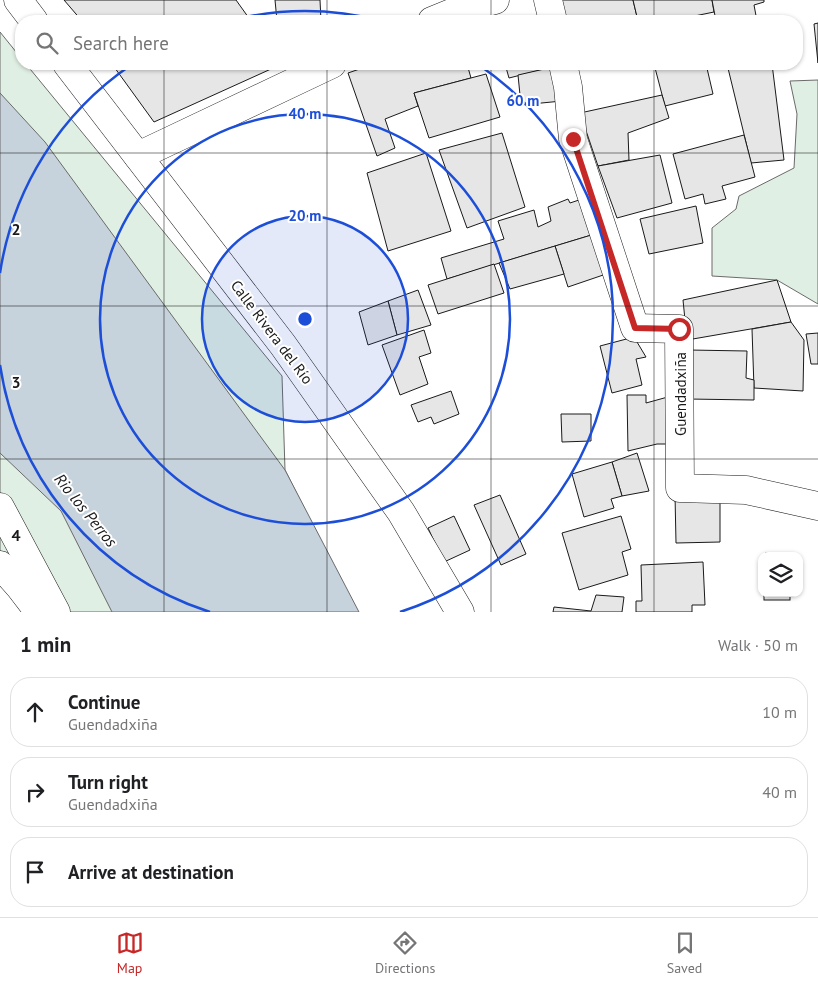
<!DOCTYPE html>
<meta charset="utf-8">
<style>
body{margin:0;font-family:"PT Sans",sans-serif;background:#f6f6f6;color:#202124}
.controls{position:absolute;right:15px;bottom:15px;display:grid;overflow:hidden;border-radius:10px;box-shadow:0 1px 4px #0004}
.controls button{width:45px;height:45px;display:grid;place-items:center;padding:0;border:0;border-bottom:1px solid #e0e0e0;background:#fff;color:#202124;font:25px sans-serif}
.stop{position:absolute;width:15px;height:15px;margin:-11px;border:4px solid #c62828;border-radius:50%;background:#fff}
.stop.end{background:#c62828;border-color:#fff;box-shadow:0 1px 5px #0008}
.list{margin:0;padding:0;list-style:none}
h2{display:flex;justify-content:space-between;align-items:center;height:65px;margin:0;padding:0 20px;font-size:21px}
h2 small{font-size:16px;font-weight:400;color:#757577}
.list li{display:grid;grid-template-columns:32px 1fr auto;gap:15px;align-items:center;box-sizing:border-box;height:70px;margin:0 10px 10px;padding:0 10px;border:1px solid #e0e0e0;border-radius:20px}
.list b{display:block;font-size:19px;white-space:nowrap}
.list p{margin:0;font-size:16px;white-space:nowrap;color:#757577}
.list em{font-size:16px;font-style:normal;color:#757577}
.icon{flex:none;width:28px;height:28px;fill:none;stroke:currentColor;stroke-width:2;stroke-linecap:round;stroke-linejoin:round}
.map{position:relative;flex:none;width:818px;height:612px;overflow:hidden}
.search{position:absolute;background:#fff;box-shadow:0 1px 4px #0004;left:15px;right:15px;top:15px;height:55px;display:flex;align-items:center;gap:12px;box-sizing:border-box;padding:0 18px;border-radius:20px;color:#757577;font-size:19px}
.sheet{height:305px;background:#fff}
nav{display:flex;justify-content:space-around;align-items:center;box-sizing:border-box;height:70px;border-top:1px solid #e0e0e0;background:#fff;font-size:14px;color:#757577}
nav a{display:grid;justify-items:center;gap:2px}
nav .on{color:#c62828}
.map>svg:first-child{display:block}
</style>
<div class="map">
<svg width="818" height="612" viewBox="0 0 818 612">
<rect width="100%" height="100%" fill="#fff"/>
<g fill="#e0efe3" stroke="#6a6a6a">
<path d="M0,32L21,58V64H26L282,376L285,470L356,612H29L0,574Z"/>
<path d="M818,80V304L777,280L712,276V228L736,209L739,196L794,168L797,114L790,81Z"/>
</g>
<path fill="#c6d2dc" stroke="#6a6a6a" d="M0,93L45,142L285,470L359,612H112L61,511L0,453Z"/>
<g fill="#e6e6e6" stroke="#1a1a1a">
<path d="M64,0H236L251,21H82Z"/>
<path d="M275,0H320L321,21H277Z"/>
<path d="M560,0H633L638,21H565Z"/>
<path d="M633,0H712L714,12L680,19L681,21H638Z"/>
<path d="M712,0H764V2L754,5L757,21H716Z"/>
<path d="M818,23V63L814,24Z"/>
<path d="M112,64H282L154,122Z"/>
<path d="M374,64H467L471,78L414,93L418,106L385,119L395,148L377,156L348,73Z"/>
<path d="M505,64H552L553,67L509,78Z"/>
<path d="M654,64H706L713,94L665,106Z"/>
<path d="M727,64H772L784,160L751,163Z"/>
<path d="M553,67L562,101L521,105L518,75Z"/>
<path d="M486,74L500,117L429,138L414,93Z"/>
<path d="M662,95L669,118L628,133L629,160L598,166L580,113Z"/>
<path d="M502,133L525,207L467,228L439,150Z"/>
<path d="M744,135L755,177L722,186L726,199L705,204L703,194L685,199L673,154Z"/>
<path d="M426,153L451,231L388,251L367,173Z"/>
<path d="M660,155L672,203L617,218L598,166Z"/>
<path d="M588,197L598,233L447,279L441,258L504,239L498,221L534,210L538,227L551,221L548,207L568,199L570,203Z"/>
<path d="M696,206L703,243L649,254L640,219Z"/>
<path d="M598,233L612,272L568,287L555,246Z"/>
<path d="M555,246L564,274L510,289L499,263Z"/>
<path d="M494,264L504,293L438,314L428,285Z"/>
<path d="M777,280L791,322L687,340L683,300Z"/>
<path d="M418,290L431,325L397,335L388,301Z"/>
<path d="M388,301L397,335L368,345L359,312Z"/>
<path d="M791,322L804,340L803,391L754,388L752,329Z"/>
<path d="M424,330L431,353L419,357L428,384L400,395L382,345Z"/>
<path d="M818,333V364H811L806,334Z"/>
<path d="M634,337L646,357L636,359L642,385L612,393L600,346Z"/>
<path d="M689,350L747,351L746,378L754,380V400L688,399Z"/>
<path d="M451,391L459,414L434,424L431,417L418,422L411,405Z"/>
<path d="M627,395H646V403L675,395V444H657L628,451Z"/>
<path d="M561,414H591V441L562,442Z"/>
<path d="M637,453L649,491L622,496L612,462Z"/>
<path d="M612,462L622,496L611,499L614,508L584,517L572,474Z"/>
<path d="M720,493V542L676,543L675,494Z"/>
<path d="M500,495L526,554L501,565L474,505Z"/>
<path d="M454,516L470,550L444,562L428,528Z"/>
<path d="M621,516L631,549L622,552L628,575L579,590L562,533Z"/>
<path d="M765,553L791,554V556H765Z"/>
<path d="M703,562L705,605H692V612H636V601H642L641,565Z"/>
<rect x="764" y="593" width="26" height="7"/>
<path d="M596,595L624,597L622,612H553L554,607L591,611Z"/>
</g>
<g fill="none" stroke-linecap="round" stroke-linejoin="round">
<g stroke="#1a1a1a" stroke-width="29">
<g id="minor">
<path d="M18,0L34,21"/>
<path d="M548,0L553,21"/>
<path d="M432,21L461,9L495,0"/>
<path d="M67,64L283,345L401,512L460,612"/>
<path d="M563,64L568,87L573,139L635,328L679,329L680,488L746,490L818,506"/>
<path d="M138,156L332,64"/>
<path d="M0,507L56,612"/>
<path d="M0,565L19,586L39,612"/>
</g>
</g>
<use href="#minor" stroke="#fff" stroke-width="28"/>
</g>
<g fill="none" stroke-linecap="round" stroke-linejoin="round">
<path stroke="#c62828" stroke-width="6" d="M573,139L635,328L679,329"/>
</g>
<path fill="none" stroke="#1a1a1a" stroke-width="1" stroke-opacity="0.55" d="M164,0V21M327,0V21M491,0V21M654,0V21M164,64V612M327,64V612M491,64V612M654,64V612M0,153H818M0,306H818M0,459H818"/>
<circle cx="305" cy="319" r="103" fill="#1d4ed8" fill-opacity=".12"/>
<g fill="none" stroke="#1d4ed8" stroke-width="2.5">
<circle cx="305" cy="319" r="103"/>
<circle cx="305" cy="319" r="205"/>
<path d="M210 612A308 308 0 0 1 0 365M0 273A308 308 0 0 1 131 65M228 21A308 308 0 0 1 382 21M479 65A308 308 0 0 1 400 612"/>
</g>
<g text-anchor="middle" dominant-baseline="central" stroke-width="4" stroke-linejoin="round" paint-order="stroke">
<g font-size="15" fill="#1a1a1a" stroke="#fff">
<text transform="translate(272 332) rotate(53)">Calle Rivera del Río</text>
<text transform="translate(680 394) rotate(-90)">Guendadxiña</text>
</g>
<g font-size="16" font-style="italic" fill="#1a1a1a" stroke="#fff">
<text transform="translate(86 510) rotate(51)">Rio los Perros</text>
</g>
</g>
<g font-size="16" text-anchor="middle" font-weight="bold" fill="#1a1a1a" stroke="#fff" stroke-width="4" stroke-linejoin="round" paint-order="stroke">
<text x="16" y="235">2</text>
<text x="16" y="388">3</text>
<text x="16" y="541">4</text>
</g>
<circle cx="305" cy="319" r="8" fill="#1d4ed8" stroke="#fff" stroke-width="2.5"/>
<g font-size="15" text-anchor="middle" font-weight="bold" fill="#1d4ed8" stroke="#fff" stroke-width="4" stroke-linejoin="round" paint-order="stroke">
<text x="523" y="106">60 m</text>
<text x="305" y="119">40 m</text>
<text x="305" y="221">20 m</text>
</g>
</svg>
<div class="controls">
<button><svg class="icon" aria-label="layers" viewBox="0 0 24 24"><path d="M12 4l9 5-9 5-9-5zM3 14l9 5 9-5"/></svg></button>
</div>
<div class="stop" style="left:679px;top:329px"></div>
<div class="stop end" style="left:573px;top:139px"></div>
<div class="search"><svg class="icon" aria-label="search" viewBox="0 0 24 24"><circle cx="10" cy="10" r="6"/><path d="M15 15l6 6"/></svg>Search here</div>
</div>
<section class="sheet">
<h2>1 min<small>Walk · 50 m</small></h2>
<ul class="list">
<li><svg class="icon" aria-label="ahead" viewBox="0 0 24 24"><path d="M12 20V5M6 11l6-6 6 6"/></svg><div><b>Continue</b><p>Guendadxiña</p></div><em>10 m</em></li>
<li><svg class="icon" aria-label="right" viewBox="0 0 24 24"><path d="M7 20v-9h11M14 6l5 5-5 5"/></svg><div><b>Turn right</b><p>Guendadxiña</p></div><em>40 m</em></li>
<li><svg class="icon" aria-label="arrive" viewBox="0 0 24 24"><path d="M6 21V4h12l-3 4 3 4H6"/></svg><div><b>Arrive at destination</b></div></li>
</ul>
</section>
<nav>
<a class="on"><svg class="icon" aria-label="map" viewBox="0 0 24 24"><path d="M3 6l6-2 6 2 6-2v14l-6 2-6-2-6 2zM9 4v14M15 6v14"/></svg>Map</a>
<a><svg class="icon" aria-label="directions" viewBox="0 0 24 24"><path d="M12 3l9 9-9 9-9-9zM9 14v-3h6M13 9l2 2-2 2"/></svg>Directions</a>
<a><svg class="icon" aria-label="saved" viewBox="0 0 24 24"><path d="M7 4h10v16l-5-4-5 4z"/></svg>Saved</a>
</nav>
